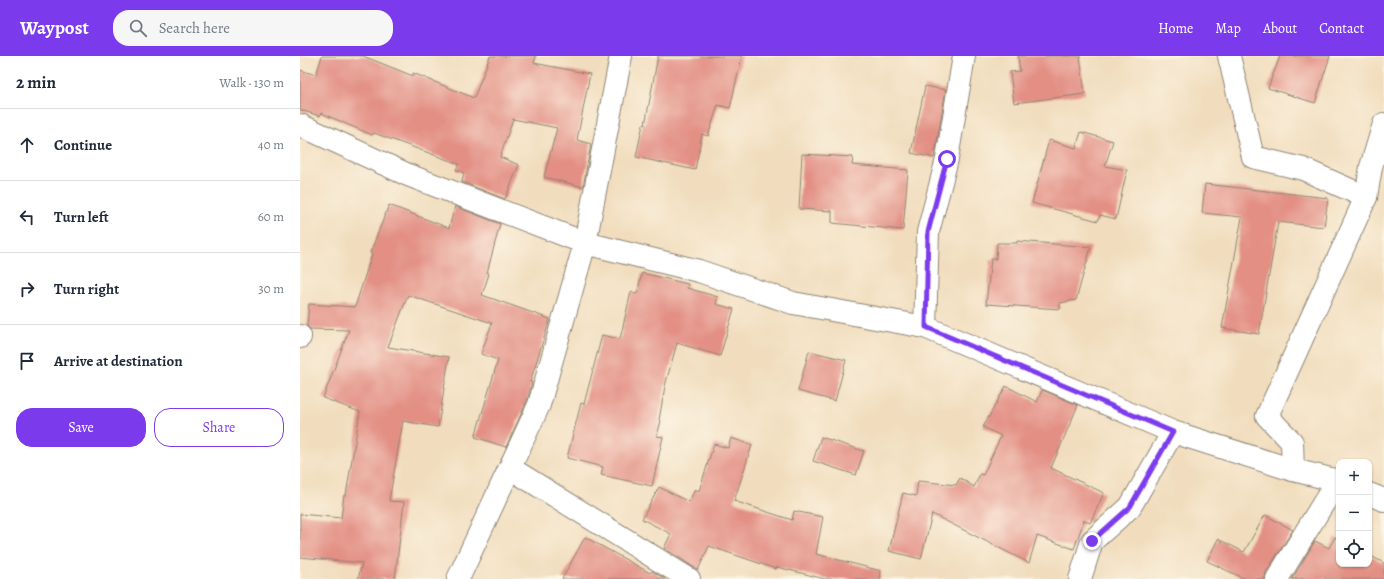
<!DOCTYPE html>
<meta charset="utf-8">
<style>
body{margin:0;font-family:Alegreya,serif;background:#f6f6f7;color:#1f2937}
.controls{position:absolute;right:12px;bottom:12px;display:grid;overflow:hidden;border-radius:8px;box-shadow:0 1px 3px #0004}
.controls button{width:36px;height:36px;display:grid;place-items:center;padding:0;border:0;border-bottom:1px solid #e0e1e3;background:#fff;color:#1f2937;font:20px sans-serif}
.stop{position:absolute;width:12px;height:12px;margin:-9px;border:3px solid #7c3aed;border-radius:50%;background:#fff}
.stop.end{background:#7c3aed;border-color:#fff;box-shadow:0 1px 4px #0008}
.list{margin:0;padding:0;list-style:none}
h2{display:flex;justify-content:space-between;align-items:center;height:52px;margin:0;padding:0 16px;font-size:17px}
h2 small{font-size:13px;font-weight:400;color:#747a83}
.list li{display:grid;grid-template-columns:26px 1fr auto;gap:12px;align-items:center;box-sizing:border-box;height:72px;padding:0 16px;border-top:1px solid #e0e1e3}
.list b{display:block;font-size:15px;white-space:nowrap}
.list em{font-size:13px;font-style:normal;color:#747a83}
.actions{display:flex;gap:8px;padding:12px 16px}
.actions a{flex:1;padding:9px 0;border:1px solid #7c3aed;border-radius:16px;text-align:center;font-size:14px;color:#7c3aed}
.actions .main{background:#7c3aed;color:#fff}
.icon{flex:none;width:22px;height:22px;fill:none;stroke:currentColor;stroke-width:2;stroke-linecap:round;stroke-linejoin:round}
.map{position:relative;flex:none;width:1084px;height:523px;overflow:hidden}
header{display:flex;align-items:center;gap:24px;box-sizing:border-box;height:56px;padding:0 20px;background:#7c3aed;color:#fff}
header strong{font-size:19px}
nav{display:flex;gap:22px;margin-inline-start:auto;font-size:14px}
.search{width:280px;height:36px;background:#f6f6f7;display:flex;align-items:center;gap:10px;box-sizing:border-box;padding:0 14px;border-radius:16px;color:#747a83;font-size:15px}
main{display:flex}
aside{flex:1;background:#fff}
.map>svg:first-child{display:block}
</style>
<header>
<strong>Waypost</strong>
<div class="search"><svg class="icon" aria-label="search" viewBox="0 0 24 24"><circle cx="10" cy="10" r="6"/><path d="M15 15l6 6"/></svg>Search here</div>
<nav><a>Home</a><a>Map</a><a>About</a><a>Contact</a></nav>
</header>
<main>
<aside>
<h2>2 min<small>Walk · 130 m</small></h2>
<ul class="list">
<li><svg class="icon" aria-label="ahead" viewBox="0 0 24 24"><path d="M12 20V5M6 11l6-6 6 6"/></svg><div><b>Continue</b></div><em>40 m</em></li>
<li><svg class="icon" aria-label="left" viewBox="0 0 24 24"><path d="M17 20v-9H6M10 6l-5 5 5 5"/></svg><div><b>Turn left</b></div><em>60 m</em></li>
<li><svg class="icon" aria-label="right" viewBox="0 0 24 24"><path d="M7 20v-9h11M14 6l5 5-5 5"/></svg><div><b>Turn right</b></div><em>30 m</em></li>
<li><svg class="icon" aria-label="arrive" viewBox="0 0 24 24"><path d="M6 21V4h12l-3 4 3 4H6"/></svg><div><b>Arrive at destination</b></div></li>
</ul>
<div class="actions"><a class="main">Save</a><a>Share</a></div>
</aside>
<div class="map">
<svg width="1084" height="523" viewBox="0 0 1084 523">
<rect width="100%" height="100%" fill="#fcf5e5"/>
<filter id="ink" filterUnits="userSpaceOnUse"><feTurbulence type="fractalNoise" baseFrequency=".025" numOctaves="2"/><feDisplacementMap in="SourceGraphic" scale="8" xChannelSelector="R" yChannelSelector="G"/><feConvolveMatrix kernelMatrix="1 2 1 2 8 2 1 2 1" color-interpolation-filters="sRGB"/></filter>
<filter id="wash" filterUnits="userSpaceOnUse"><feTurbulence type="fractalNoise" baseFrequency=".012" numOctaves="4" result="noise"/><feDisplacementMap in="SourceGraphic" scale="16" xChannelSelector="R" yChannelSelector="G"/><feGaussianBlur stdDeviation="0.9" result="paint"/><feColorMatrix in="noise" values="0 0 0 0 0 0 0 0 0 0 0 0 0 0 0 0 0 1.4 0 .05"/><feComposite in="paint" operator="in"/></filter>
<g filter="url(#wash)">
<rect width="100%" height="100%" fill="#f1ddbd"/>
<g id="blocks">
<g fill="#e38f84">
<path d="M22,0H63L113,20V17L174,42L190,0H236L234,7L290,18L277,84L291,88L283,131L244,121L257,72L213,63L200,101L219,109L205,143L162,126L164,117L156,114L159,108L74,77L72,79L21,57L20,60L0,54V14L16,19Z"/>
<path d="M358,0H442L430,52L418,49L408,80L402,78L395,114L336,101L343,68L345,69Z"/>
<path d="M718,0H780L785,38L714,47L710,16L720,15Z"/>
<path d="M980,0H1030L1015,47L968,32Z"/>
<path d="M625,30L646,34L634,102L611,97Z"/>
<path d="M781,76L813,85L805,110L827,114L816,163L800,159L798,165L732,147L749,84L776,92Z"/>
<path d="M502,98L553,101L552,109L608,114L603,174L532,167V155L499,153Z"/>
<path d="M905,128L1028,142L1024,171L978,166L959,278L922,272L942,161L902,157Z"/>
<path d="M89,149L149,172L155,150L200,168L187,217L189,218L182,239L250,263L230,326H232L227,345L206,391L175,381L198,304L181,298L192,267L108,239L88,291L149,301L138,371L103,365L89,445L104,446L95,523H58L62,507L0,501V458L41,462L44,439H46L60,356L23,342L49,274L10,273L7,270L9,248L55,251L72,198L70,197Z"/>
<path d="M717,185L791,191L776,244L760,247V253L686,248L691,203H696L697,187H717Z"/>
<path d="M342,217L388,228L387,232L418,241L416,248L434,253L420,300L377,287L365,330L359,364L361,365L357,380L363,381L352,430L301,419L303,411L267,402L281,347L284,348L302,279L320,283L331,236L337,238Z"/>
<path d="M509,295L546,304L535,345L498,335Z"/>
<path d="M706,330L737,346L742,334L778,349L751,412L804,437L790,467L784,464L774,493L737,480L729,507L632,458L621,503L589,495L603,437L616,440L618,425L656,429L660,422L674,431L680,418L683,419L701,380L683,371Z"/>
<path d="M521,381L564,395L556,419L513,405Z"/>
<path d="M431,382L452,389L434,445L492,464L494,455L523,461L516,498L581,515L580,523H525L477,511L476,513L409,490L398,514L364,492L371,478L342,463L359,431L389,446L395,433L399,435L414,388L428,392Z"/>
<path d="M965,459L993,474L966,516L965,523H945L907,505L918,483L944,496Z"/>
<path d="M285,481L350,517L352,515L365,523H262Z"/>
<path d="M1035,481L1039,483V508H1069V499L1084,507V523H992L1015,485L1029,492Z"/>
</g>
</g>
</g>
<g filter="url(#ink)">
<use href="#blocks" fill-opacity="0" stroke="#8e8474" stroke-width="1"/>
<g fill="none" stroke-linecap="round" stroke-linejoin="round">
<g stroke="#8e8474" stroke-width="24">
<g id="street">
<path d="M929,0L953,101L1003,113L1066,141L967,360L992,386L993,414"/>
<path d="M0,69L108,119L285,187L321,0"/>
<path d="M1066,141L1071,111L1084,68"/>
<path d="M625,271L628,176L647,103L664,0"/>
<path d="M0,280V281"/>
<path d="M210,412L389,523"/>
<path d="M1069,438L1084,444"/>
<path d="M158,523L239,349L285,187L399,215L493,247L625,271L873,376L993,414L1039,425"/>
<path d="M780,523L792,485L830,451L873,376"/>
<path d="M977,523L1037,425"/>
</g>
</g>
<use href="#street" stroke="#fff" stroke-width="22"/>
</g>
</g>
<g fill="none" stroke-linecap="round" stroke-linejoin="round" filter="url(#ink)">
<path stroke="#7c3aed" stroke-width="5" d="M647,103L628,176L626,271L873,376L830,451L792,485"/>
</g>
</svg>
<div class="controls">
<button>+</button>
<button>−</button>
<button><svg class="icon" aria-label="locate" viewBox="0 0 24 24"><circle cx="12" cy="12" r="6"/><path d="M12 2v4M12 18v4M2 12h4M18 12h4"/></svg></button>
</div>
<div class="stop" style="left:647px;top:103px"></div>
<div class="stop end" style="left:792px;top:485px"></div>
</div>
</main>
